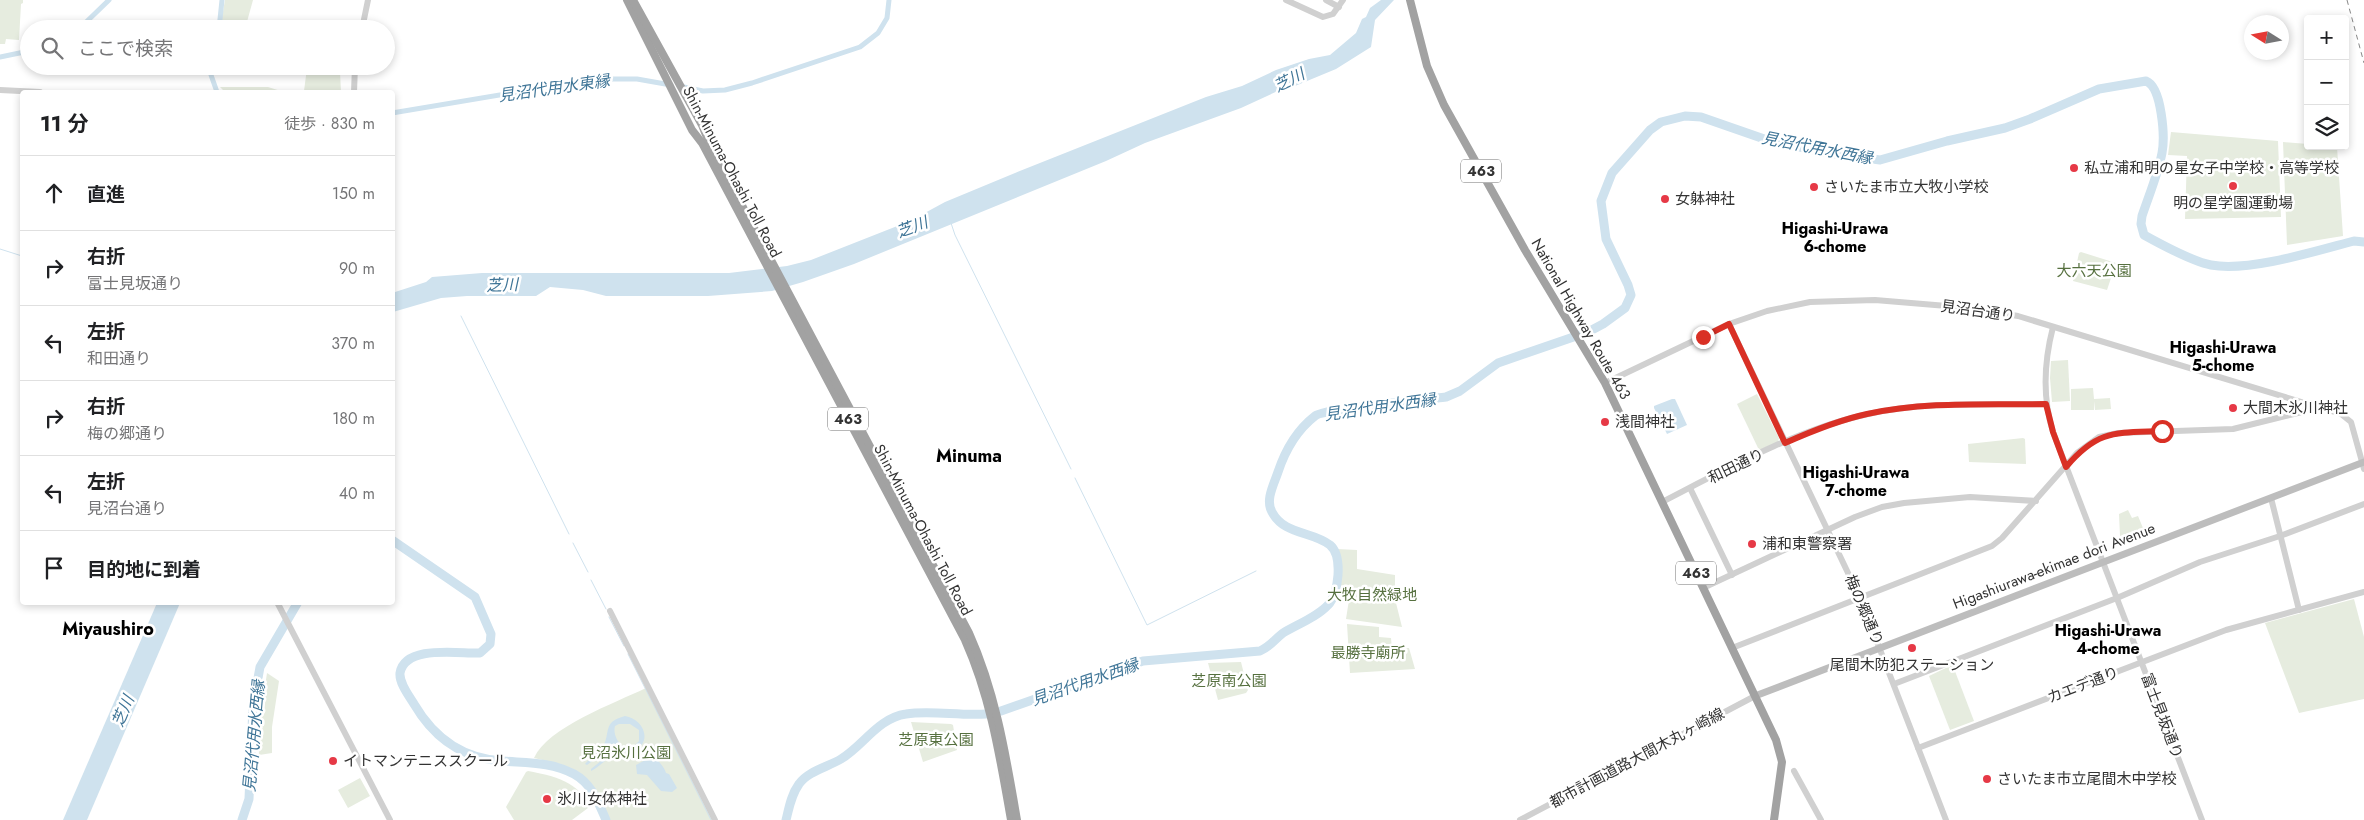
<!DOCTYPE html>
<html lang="ja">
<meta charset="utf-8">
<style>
body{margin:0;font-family:Jost,"Noto Sans JP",sans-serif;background:#f6f6f6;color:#202124}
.controls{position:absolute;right:15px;top:15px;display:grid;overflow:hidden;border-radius:5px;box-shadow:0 2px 8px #0003}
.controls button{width:45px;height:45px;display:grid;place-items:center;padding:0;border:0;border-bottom:1px solid #e0e0e0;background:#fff;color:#202124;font:25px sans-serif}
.compass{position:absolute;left:2244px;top:15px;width:45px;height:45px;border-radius:50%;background:#fff;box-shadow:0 2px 8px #0003;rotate:281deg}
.stop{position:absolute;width:15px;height:15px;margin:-11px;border:4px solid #d93025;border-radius:50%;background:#fff}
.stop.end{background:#d93025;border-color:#fff;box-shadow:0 1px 5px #0008}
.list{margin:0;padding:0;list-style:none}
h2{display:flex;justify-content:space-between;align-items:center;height:65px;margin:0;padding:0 20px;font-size:21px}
h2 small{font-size:16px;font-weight:400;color:#757577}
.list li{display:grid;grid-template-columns:32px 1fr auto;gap:15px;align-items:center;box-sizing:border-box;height:75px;padding:0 20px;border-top:1px solid #e0e0e0}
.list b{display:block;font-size:19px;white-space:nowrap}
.list p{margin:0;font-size:16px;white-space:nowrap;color:#757577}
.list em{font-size:16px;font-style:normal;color:#757577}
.icon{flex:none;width:28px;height:28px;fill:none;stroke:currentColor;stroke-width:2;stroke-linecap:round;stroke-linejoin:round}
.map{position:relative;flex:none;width:2364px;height:820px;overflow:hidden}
.search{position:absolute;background:#fff;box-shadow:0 2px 8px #0003;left:20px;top:20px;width:375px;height:55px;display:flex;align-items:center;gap:12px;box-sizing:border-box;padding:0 18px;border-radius:28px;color:#757577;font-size:19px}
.panel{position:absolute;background:#fff;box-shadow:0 2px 8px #0003;left:20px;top:90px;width:375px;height:515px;border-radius:5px}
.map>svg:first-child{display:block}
</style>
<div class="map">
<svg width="2364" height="820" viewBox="0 0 2364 820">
<rect width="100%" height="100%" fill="#fff"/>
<g fill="#e6ecdf">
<path d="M0,0H23V3L21,4L19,40L6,39L5,44H0Z"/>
<path d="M225,0H253L245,29H220Z"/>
<path d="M307,68L340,72L341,92H294L304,91Z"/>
<path d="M220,87H268L284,92H225Z"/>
<path d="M2171,132L2278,141L2281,217L2185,219L2187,156L2168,155Z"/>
<path d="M2283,142L2308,144V146L2337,147L2343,236L2287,245Z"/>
<path d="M2081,252L2116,263L2107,290L2073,281L2079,253Z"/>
<path d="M2068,360L2070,401L2052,402L2050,378L2051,361Z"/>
<path d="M2093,388L2094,399L2110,398L2111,409L2095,410L2094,401V410H2071V389Z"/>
<path d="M1757,394L1779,438L1778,442L1759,450L1737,404Z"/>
<path d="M2023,438L2025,439L2026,464L1969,462L1968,444Z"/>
<path d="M2128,510L2132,518L2138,516L2143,528L2120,536L2119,514Z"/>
<path d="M1337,549L1357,550V569L1395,575V599L1402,627L1346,619L1351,587L1339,585L1341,567Z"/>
<path d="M2354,599L2364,637V699L2299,713L2265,623Z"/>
<path d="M1347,624L1379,627V637L1391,638L1392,649L1409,648L1415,669L1350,673Z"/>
<path d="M1241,662L1248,690L1246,693L1218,700L1208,663Z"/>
<path d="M1950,666H1953L1974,721L1950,730L1929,676Z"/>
<path d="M267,673L279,681L272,727V753L259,755L258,733Z"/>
<path d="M646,688L712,820H609C591,777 580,768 534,758C548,727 615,703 646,688Z"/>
<path d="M911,722L951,724L953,725L957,750L923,762Z"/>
<path d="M528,771C550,775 583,782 588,808L572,820H514L506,807L526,772Z"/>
<path d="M360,778L370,796L348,808L338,790Z"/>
</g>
<g fill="#cfe2ee" fill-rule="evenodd">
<path d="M1381,0H1394L1375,20L1371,47L1336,69L1295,86L1280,90L1241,108L1145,143L1106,161L854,264L803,282L772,291L708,296H606L583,290L550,287L536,296H467L441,298L393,312L392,293L426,282L432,277L482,273H729L787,266L811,260L910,221L945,202L1015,173L1206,97L1242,86L1276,70L1309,59L1330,55L1356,33L1362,19L1366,17L1370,8Z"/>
<path d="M1672,399H1675L1687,425L1667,434L1654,408V406Z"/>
<path d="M157,603H180L87,820H63Z"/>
<path d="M625,716C640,718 652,736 639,748C633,755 624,750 617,753C607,757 600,767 591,771V769L617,748L615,744L587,765L585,764C590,758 599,754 603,747C611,732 602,722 625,716ZM619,724H630L639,730V741L633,747H623C617,741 613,734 615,726Z"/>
<path d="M649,752C654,757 664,765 666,773L669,774L677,788L672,792L661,791L647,775L637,774L636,765L649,758Z"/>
</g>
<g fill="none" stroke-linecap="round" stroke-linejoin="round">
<g stroke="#cfe2ee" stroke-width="1">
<path d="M951,223L955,235L1071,469"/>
<path d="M0,249L22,256"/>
<path d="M461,316L569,534"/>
<path d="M1075,478L1147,625L1256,571"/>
<path d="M573,543L588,572"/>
<path d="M591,580L606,609"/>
<path d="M609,617L624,646"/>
<path d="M628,654L711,820"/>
</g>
<g stroke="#cfe2ee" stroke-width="5">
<path d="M79,29L109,0"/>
<path d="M219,29L222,0"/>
<path d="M0,57L29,51"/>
<path d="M213,66L211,75L217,92"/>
<path d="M679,86L703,91L725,90L752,83L860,47L878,33L887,18L889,0"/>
<path d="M392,113L595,79H637L671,85"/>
</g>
<g stroke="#cfe2ee" stroke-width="9">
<path d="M392,540L475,597L491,634L490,644L480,653C460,654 405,644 400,673C399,683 409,696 414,704C434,738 462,759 503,761C527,763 552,762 574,774C592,784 598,802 606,820"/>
<path d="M1001,711L1143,661L1260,651C1271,646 1274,640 1283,633C1298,624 1317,617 1328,605C1339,594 1343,556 1330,545C1312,531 1284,535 1272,512C1265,500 1274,484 1278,472C1285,451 1297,430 1315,416C1325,408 1426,400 1446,397L1460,391L1498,363L1588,332L1603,324L1625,308L1631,295L1628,285L1606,239L1601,201L1612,173L1650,130L1661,122L1685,116L1701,117L1770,141L1829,153L1880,160L1947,141L2005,128L2030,119L2099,89L2146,81C2162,87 2165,137 2162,153C2158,174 2149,195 2142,216L2141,224L2144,235C2162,245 2191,261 2211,265C2249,272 2316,251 2354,241L2364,242"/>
<path d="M242,820L249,799L253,706L260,667L298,602"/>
<path d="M786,820C789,808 791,795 799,784C808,771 828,767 841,759C863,746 878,718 906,714C930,710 960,716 986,714"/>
</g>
<g stroke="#d0d0d0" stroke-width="6">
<path d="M1286,0L1323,17L1333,14L1343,0"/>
<path d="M1326,0L1339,7"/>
<path d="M362,29L368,0"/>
<path d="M0,90L40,92"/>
<path d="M354,92L355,66"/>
<path d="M1729,324L1860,598L1946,820"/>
<path d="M2053,327C2044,362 2042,397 2053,432L2202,820"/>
<path d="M1605,383L1729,324L1767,311L1810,302L1875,300L1971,308L2018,316L2341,414L2351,422L2364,469"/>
<path d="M1690,488L1732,575"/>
<path d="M2271,498L2299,610"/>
<path d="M1662,502C1726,469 1798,429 1868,414C1926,401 1987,405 2046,404"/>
<path d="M1703,588L1855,517L1882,507L1904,503L1970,497L2036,501"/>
<path d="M277,602L390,820"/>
<path d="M610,611L715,820"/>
<path d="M1732,648L1992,546L2002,538L2077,453L2099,437L2118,433L2233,429L2306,411L2313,405"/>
<path d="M1894,684L2117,598L2200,562L2280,536L2364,504"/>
<path d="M1918,748L2226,630L2364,592"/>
<path d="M1794,771L1821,820"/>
<path d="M1520,820L1755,696"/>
</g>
<path stroke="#bdbdbd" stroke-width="7" d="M1755,696L2364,462"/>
<g stroke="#a2a2a2" stroke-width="8">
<path d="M627,0L692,130L702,143L965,640C991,698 1000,758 1011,820"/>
<path d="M633,0L702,125L708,140L746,213L969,633C996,693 1006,756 1017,820"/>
<path d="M1410,0L1427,66L1444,105L1525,250L1605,383L1776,740L1782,762L1774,820"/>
</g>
<path stroke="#888" stroke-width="1" stroke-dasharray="5 4" stroke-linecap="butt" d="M2347,0L2364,63"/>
</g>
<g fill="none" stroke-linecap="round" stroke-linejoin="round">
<path stroke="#d93025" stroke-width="6" d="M1703,337L1729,324L1785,443C1812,431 1839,420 1867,414C1926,401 1987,405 2046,404L2053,432L2066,467C2098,429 2116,433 2162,431"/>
</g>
<g fill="#e63946" stroke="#fff" stroke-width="2">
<circle cx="2074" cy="168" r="5"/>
<circle cx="2233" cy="186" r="5"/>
<circle cx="1814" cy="187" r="5"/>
<circle cx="1665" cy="199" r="5"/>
<circle cx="2233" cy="408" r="5"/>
<circle cx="1605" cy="422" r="5"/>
<circle cx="1752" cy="544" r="5"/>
<circle cx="1912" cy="648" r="5"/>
<circle cx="333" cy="761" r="5"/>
<circle cx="1987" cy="779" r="5"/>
<circle cx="547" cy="799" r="5"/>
</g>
<g text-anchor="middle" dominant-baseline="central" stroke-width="5" stroke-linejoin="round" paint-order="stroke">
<g fill="#fff" stroke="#707070" stroke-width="1">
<rect x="1461" y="159.5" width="40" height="23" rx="4"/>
<rect x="828" y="407.5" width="40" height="23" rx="4"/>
<rect x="1676" y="561.5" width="40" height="23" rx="4"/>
</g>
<g font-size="14" font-weight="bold" fill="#333">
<text x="1481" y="171">463</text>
<text x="848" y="419">463</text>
<text x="1696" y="573">463</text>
</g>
<g font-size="15" fill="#333" stroke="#fff" text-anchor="start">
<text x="2084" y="168">私立浦和明の星女子中学校・高等学校</text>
<text x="1824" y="187">さいたま市立大牧小学校</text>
<text x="1675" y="199">女躰神社</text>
<text x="2233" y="203" text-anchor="middle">明の星学園運動場</text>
<text x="2243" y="408">大間木氷川神社</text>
<text x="1615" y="422">浅間神社</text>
<text x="1762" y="544">浦和東警察署</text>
<text x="1912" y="665" text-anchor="middle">尾間木防犯ステーション</text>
<text x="343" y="761">イトマンテニススクール</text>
<text x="1997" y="779">さいたま市立尾間木中学校</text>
<text x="557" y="799">氷川女体神社</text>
</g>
<g font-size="15" fill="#333" stroke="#fff">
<text transform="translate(732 172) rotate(62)">Shin-Minuma-Ohashi Toll Road</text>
<text transform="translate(1978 311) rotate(8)">見沼台通り</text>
<text transform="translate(1581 319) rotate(60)">National Highway Route 463</text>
<text transform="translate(1736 466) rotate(-26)">和田通り</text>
<text transform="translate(923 530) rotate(62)">Shin-Minuma-Ohashi Toll Road</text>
<text transform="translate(2054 566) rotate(-21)">Higashiurawa-ekimae dori Avenue</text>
<text transform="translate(1864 610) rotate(67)">梅の郷通り</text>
<text transform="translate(2083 685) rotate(-21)">カエデ通り</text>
<text transform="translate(2162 716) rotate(69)">富士見坂通り</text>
<text transform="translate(1637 758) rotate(-28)">都市計画道路大間木丸ヶ崎線</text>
</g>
<g font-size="15" fill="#56703f" stroke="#fff">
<text x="2094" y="271">大六天公園</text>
<text x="1372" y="595">大牧自然緑地</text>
<text x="1368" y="653">最勝寺廟所</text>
<text x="1229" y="681">芝原南公園</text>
<text x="936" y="740">芝原東公園</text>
<text x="626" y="753">見沼氷川公園</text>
</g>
<g font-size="16" font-style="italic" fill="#3f7597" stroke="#fff">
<text transform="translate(1289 80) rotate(-27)">芝川</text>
<text transform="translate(554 88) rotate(-8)">見沼代用水東縁</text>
<text transform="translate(1817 148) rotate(11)">見沼代用水西縁</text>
<text transform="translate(912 227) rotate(-21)">芝川</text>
<text transform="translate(502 285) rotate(-2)">芝川</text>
<text transform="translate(1380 407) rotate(-8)">見沼代用水西縁</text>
<text transform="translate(1085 682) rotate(-19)">見沼代用水西縁</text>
<text transform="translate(123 711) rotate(-67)">芝川</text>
<text transform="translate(254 736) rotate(-85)">見沼代用水西縁</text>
</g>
<g font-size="16" font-weight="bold" fill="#000" stroke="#fff">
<text x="1835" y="228">Higashi-Urawa<tspan x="1835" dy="18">6-chome</tspan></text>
<text x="2223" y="347">Higashi-Urawa<tspan x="2223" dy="18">5-chome</tspan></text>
<text x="1856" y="472">Higashi-Urawa<tspan x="1856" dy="18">7-chome</tspan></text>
<text x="2108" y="630">Higashi-Urawa<tspan x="2108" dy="18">4-chome</tspan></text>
</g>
<g font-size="18" font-weight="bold" fill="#000" stroke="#fff">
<text x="969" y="456">Minuma</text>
<text x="108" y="629">Miyaushiro</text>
</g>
</g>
</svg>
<div class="controls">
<button>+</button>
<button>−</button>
<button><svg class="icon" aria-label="layers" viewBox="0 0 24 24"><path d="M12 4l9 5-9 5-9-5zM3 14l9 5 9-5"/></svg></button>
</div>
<svg class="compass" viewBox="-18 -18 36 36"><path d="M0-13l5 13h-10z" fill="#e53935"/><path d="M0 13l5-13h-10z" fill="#757577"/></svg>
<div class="stop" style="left:2162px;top:431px"></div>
<div class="stop end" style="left:1703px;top:337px"></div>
<div class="search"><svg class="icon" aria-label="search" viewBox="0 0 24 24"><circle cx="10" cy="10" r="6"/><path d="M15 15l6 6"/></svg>ここで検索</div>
<section class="panel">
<h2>11 分<small>徒歩 · 830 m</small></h2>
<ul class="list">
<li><svg class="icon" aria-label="ahead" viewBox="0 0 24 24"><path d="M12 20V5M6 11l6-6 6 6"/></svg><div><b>直進</b></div><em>150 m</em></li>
<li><svg class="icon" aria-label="right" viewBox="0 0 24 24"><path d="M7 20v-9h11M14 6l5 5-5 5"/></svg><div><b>右折</b><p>富士見坂通り</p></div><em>90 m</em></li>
<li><svg class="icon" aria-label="left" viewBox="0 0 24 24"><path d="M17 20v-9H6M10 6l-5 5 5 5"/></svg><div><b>左折</b><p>和田通り</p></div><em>370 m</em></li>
<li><svg class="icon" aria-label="right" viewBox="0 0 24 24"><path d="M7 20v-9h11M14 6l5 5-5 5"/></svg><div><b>右折</b><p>梅の郷通り</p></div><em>180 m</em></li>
<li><svg class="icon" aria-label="left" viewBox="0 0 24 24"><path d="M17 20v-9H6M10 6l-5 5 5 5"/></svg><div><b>左折</b><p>見沼台通り</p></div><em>40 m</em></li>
<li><svg class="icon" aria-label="arrive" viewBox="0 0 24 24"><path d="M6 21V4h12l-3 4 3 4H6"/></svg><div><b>目的地に到着</b></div></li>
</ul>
</section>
</div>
